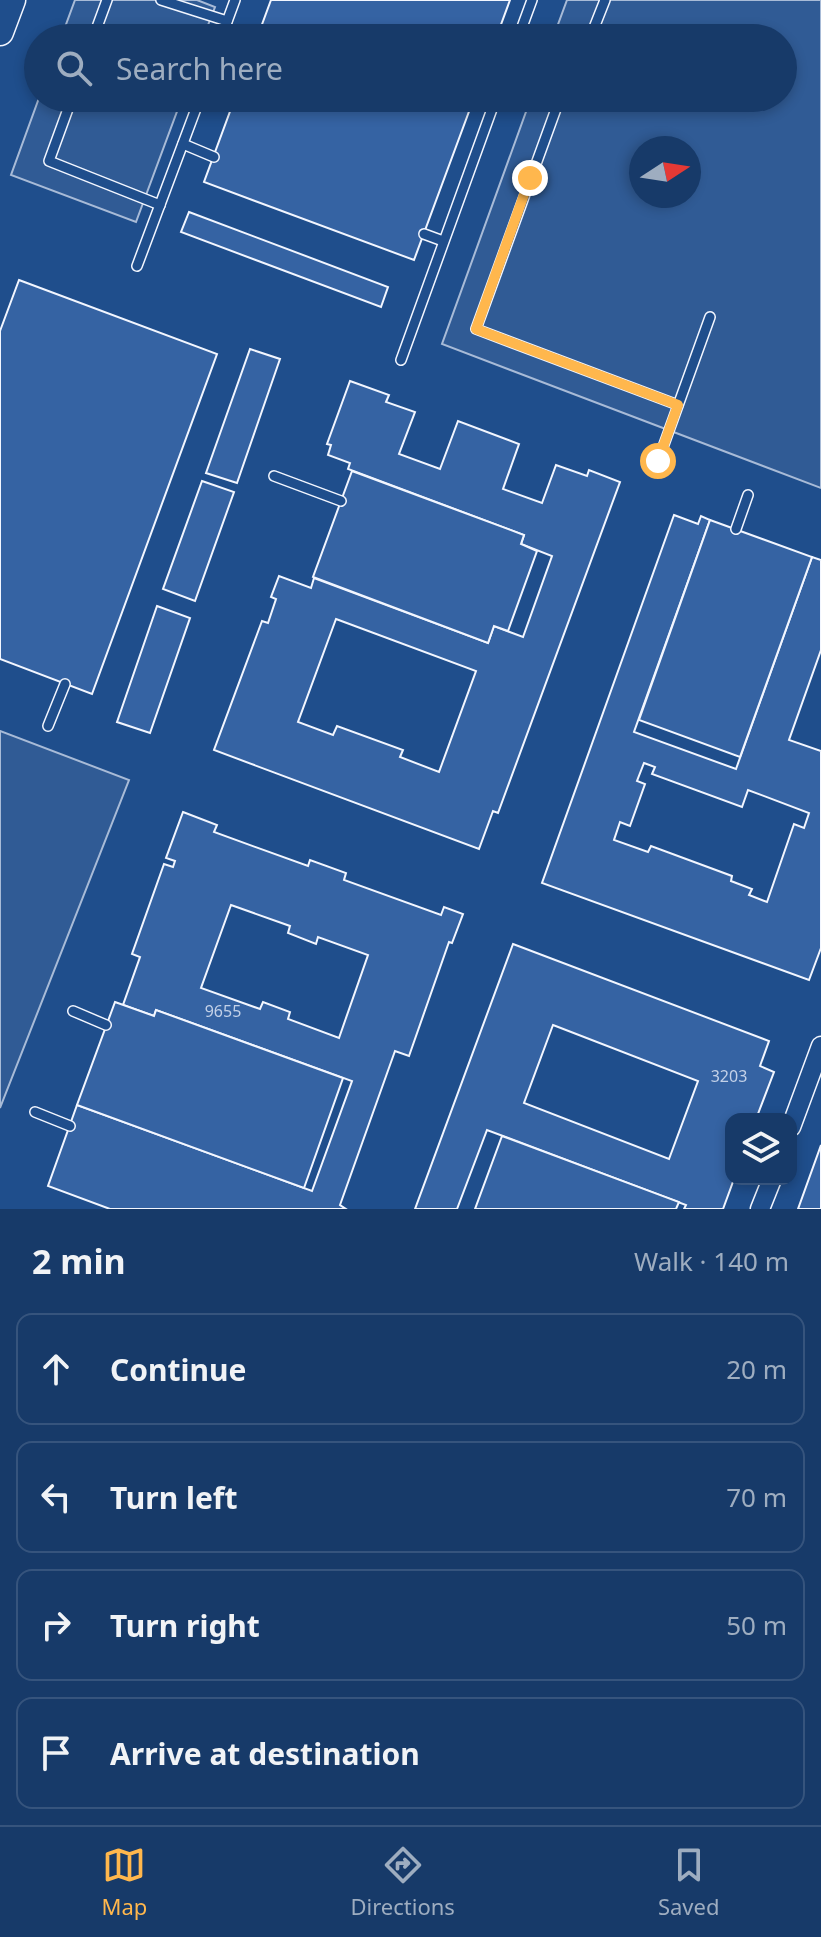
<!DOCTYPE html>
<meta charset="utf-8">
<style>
body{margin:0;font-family:"Noto Sans",sans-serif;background:#20416f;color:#f1f3f6}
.controls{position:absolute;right:24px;bottom:24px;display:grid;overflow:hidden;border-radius:16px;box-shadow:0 4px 12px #0003}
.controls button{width:72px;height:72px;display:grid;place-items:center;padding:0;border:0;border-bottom:2px solid #36547d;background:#173a69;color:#f1f3f6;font:40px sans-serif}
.compass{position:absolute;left:629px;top:136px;width:72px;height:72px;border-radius:50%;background:#173a69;box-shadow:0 4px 12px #0003;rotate:78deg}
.stop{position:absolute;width:24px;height:24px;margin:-18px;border:6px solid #ffb74d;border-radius:50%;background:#fff}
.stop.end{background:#ffb74d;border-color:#fff;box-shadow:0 2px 8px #0008}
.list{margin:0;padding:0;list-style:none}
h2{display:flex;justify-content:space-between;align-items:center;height:104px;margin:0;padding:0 32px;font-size:34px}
h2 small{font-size:26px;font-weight:400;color:#9eadc0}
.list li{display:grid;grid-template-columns:52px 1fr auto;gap:24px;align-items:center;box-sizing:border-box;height:112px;margin:0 16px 16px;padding:0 16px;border:2px solid #36547d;border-radius:16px}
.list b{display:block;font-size:30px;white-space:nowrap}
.list em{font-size:26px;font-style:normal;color:#9eadc0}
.icon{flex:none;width:44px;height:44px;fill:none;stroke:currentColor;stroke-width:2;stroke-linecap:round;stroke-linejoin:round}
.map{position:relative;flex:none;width:821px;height:1209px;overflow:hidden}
.search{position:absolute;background:#173a69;box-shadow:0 4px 12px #0003;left:24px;right:24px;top:24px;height:88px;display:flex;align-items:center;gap:20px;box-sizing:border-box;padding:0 28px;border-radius:44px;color:#9eadc0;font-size:30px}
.sheet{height:616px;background:#173a69}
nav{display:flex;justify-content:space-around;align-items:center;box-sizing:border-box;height:112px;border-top:2px solid #36547d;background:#173a69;font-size:22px;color:#9eadc0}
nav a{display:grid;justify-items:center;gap:4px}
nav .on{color:#ffb74d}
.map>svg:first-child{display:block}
</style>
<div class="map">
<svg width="821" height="1209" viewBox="0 0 821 1209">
<rect width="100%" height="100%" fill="#1f4e8c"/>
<g fill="#305b95" stroke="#a8bbd7" stroke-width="2" fill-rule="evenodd">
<path d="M75,0H197L215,7L203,38H61Z"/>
<path d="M567,0H821V488L442,344L531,98H783V38H553ZM641,148H689V196H641Z"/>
<path d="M39,98H182L136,222L11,175Z"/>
<path d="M0,731L129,780L0,1108Z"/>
</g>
<g fill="#3563a3" stroke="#f2f6ff" stroke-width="2" fill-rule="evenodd">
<path d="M271,0H510L496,38H257Z"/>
<path d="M235,98H474L414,260L204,182Z"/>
<path d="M189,212L388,287L381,307L181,232Z"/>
<path d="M19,280L217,354L92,694L0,659V331Z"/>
<path d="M250,349L280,359L237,483L206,473Z"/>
<path d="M350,381L389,395L386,402L415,412L399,454L440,469L458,421L519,444L503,489L542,503L556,465L587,476L589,470L620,482L498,813L493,811L479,849L214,750L262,621L268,623L276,599L271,597L279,576L311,588L314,578L488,643L494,626L523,637L552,556L521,544L524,535L348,469L350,463L328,455L331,445L327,444ZM336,619L476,671L439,772L400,757L403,750L337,726L333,735L298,722Z"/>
<path d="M352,471L524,535L521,544L537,551L508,631L494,626L488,643L313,577Z"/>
<path d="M202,481L234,492L195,601L163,589Z"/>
<path d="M674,515L698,524L701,516L710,520L634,732L736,769L812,557L821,560V650L789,740L821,751V948L809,980L542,883ZM644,763L655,767L652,774L742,807L748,790L809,813L804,828L794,824L767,902L749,895L752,889L731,881L732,876L651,846L648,852L614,840L620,822L630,826L645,784L637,781Z"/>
<path d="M710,520L812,557L740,757L639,720Z"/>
<path d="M157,606L190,618L150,733L117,722Z"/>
<path d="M183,812L217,825L214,832L308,866L310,860L346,873L344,880L441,915L444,907L463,914L452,943L449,942L409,1056L395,1051L340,1205L346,1209H110L48,1186L77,1105L312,1191L352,1081L156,1010L154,1016L123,1005L140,957L132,954L164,864L173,867L175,861L166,858ZM231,905L290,926L288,933L316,944L318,937L368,955L339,1038L288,1019L290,1012L263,1002L260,1009L201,988Z"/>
<path d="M513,944L769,1041L760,1066L774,1072L756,1119H731V1179H734L723,1209H684L686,1205L487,1130L457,1209H415ZM553,1025L698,1081L669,1159L524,1103Z"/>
<path d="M115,1002L154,1016L156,1010L343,1078L304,1188L77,1105Z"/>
<path d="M502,1136L679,1202L676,1209H475Z"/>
<path d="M821,1145V1209H798Z"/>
</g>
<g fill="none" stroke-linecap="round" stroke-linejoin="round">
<g stroke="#f2f6ff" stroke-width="12">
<g id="lane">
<path d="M161,0L227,21"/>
<path d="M93,38L107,0"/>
<path d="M221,38L235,0"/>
<path d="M518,38L532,0"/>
<path d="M590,38L605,0"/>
<path d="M72,98L49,161L160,205"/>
<path d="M560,98L476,329L678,405"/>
<path d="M183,144L214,157"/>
<path d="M424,234L443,241"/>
<path d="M137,266L200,98"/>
<path d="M401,360L496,98"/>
<path d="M658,461L710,317"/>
<path d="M274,476L341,501"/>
<path d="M736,529L748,495"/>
<path d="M48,726L65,684"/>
<path d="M73,1011L106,1025"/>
<path d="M35,1112L70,1126"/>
</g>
</g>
<g stroke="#f2f6ff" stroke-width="21">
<g id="street">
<path d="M791,1127L821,1046"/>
<path d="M760,1209L772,1179"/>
</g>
</g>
<g stroke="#f2f6ff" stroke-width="29">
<path id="secondary" d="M0,32L12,0"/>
</g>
<use href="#lane" stroke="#1f4e8c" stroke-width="9"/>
<use href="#street" stroke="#1f4e8c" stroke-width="18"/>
<use href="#secondary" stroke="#1f4e8c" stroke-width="26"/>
</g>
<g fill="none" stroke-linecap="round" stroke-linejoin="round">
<path stroke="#ffb74d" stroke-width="10" d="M530,178L476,329L678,405L658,461"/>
</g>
<g text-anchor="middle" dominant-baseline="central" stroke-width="6" stroke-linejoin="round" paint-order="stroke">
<g font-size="16" fill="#c3d1e8">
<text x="223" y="1011">9655</text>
<text x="729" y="1076">3203</text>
</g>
</g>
</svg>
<div class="controls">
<button><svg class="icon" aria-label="layers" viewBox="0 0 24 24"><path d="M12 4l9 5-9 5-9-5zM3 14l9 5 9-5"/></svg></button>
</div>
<svg class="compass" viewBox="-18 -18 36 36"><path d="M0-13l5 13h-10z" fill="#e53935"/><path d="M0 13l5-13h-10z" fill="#9eadc0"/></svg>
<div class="stop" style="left:658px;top:461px"></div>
<div class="stop end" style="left:530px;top:178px"></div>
<div class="search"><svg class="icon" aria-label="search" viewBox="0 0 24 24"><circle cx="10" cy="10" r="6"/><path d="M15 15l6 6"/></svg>Search here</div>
</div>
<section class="sheet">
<h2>2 min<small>Walk · 140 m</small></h2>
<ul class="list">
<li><svg class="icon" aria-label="ahead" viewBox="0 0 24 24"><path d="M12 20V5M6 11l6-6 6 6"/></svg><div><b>Continue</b></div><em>20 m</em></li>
<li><svg class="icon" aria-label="left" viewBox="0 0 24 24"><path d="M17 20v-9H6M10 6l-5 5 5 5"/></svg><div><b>Turn left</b></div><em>70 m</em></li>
<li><svg class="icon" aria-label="right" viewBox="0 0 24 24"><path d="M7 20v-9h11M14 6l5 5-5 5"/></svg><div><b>Turn right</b></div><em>50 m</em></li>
<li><svg class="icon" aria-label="arrive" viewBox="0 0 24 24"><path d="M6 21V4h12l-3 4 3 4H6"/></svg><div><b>Arrive at destination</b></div></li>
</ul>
</section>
<nav>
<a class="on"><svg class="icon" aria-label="map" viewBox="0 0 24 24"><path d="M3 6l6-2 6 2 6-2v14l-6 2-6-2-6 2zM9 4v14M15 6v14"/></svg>Map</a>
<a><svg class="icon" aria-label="directions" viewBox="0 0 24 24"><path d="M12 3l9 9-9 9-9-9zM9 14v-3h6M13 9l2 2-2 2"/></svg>Directions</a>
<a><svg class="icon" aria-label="saved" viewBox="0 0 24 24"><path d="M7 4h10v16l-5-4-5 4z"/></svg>Saved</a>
</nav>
